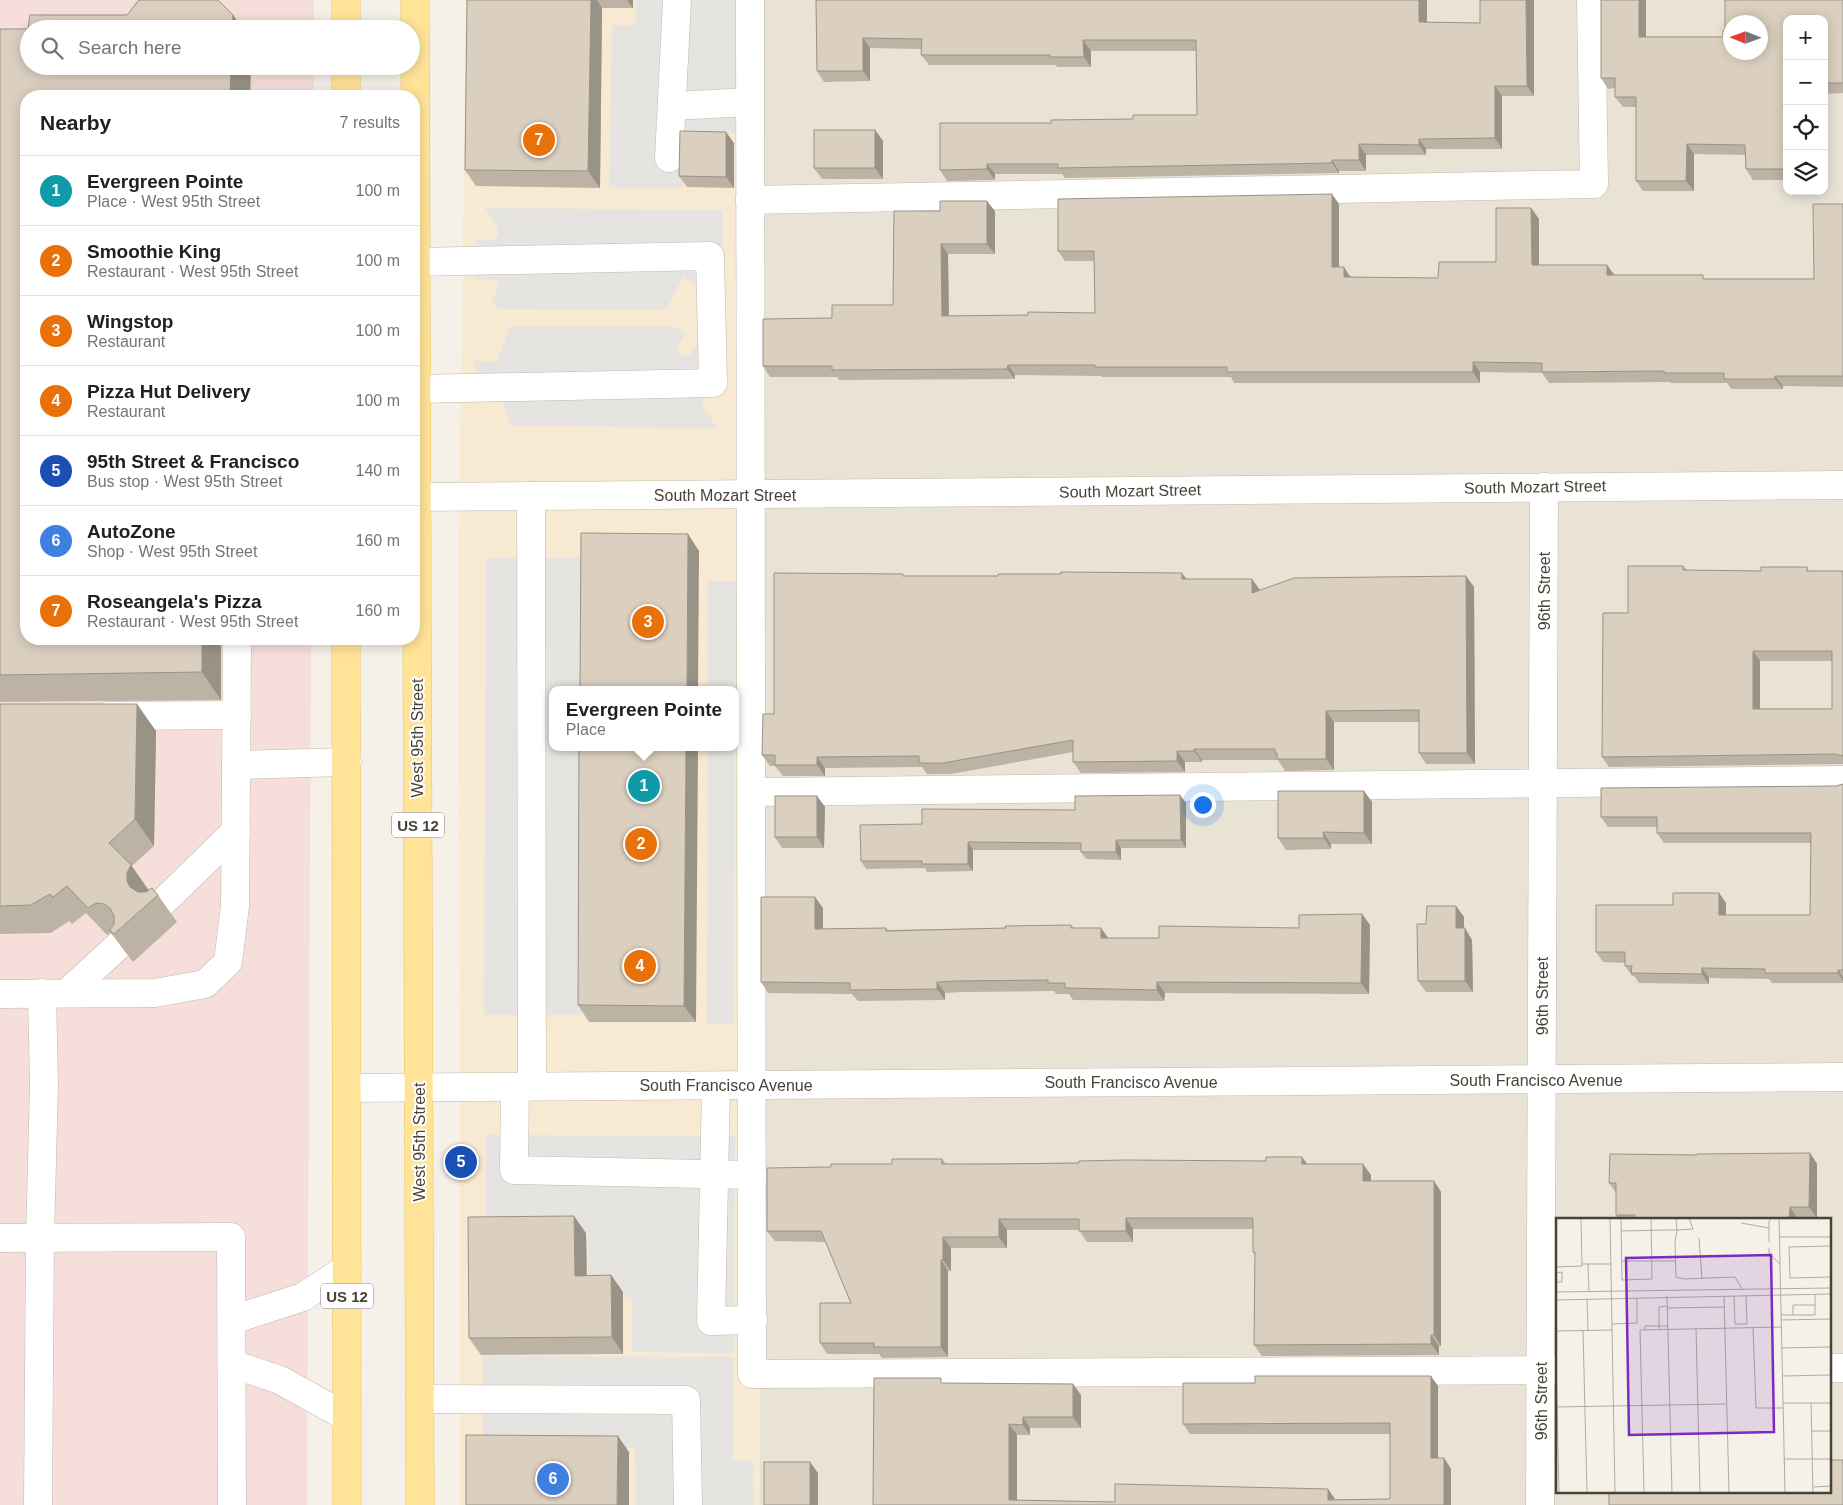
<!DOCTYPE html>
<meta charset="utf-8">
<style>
body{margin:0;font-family:Arial,sans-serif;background:#f6f6f6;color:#202124}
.controls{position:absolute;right:15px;top:15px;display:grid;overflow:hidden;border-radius:10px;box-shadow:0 2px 12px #0003}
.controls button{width:45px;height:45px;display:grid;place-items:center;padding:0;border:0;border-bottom:1px solid #e0e0e0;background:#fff;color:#202124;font:25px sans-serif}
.compass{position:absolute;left:1723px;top:15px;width:45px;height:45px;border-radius:50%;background:#fff;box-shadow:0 2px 12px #0003;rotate:271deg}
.you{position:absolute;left:1202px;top:804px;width:18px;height:18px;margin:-12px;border:4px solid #fff;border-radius:50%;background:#1a73e8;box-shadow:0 0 0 8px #1a73e833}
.badge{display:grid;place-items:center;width:32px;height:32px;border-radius:50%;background:#b45309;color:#fff;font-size:16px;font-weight:700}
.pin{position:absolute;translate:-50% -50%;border:2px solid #fff;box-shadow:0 1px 5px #0006}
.popup{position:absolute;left:549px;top:686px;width:190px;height:65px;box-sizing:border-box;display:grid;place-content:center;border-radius:10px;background:#fff;filter:drop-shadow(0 1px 4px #0005);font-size:16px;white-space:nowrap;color:#757577}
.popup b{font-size:19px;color:#202124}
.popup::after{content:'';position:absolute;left:50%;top:100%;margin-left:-10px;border:10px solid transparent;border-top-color:#fff}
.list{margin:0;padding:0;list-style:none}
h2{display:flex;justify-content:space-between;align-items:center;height:65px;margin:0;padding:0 20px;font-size:21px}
h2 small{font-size:16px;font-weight:400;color:#757577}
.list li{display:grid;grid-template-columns:32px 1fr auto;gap:15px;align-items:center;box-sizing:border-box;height:70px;padding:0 20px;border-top:1px solid #e0e0e0}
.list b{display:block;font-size:19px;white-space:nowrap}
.list p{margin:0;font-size:16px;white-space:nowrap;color:#757577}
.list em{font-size:16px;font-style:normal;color:#757577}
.icon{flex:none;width:28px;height:28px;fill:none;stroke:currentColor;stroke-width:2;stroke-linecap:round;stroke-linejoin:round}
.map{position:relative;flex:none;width:1843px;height:1505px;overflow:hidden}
.search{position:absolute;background:#fff;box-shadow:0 2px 12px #0003;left:20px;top:20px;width:400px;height:55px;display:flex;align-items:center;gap:12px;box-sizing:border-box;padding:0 18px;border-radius:28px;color:#757577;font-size:19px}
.panel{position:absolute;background:#fff;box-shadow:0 2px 12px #0003;left:20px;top:90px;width:400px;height:555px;border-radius:20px}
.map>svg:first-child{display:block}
</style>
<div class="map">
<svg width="1843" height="1505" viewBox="0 0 1843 1505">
<rect width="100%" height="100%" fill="#f5f1e8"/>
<path fill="#e9e3d6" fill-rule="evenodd" d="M757,0H1843V1505H760ZM1787,19H1824V191H1787ZM1730,22H1760V52H1730ZM1557,1219H1829V1491H1557Z"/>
<path fill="#f8e9d2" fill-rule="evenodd" d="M466,0H757L760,1505H460L459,547ZM553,690H735V747H553Z"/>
<path fill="#f6dfdb" d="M0,0H314V29H29V66H314V96H26V639H311L307,1505H0Z"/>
<g fill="#e6e4e0">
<path d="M636,0H740L739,134L684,133L683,188H609L612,25H636Z"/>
<path d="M485,208L723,210L721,396H705L702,405L718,429L510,425L501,395H475V361H497L510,326L676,327L686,333L677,349L680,356H689L700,341L698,293L694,284L683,277L666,310L502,309L491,304L497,291L498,282L491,279L475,280L476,240H492L498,236V229Z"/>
<path d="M486,558H584L583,690H553V747H583L582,1015H484Z"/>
<path d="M708,581H736L734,1025L707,1024L708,747H735V690H708Z"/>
<path d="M486,1135L735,1136L734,1353L632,1352V1299H625L624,1290H588V1232L486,1231Z"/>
<path d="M483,1356L733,1357V1460L753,1461V1505H636L635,1448H483Z"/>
</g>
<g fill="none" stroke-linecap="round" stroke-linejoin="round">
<g stroke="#c1b9aa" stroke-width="29">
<g id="minor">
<path d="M750,0L752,1374L1557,1370"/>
<path d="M672,106L750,102"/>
<path d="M669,158L677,0"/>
<path d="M750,200L1594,184L1591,0"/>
<path d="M416,262L710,256L713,383L416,389"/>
<path d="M531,496L532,1086"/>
<path d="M417,497L1843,485"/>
<path d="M108,716L237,715"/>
<path d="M236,765L347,762"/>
<path d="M752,792L1843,780"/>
<path d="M161,904L236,831"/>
<path d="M67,993L118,946"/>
<path d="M0,994L155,993L205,984L228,962L235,906L237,650L236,639"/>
<path d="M716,1086L711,1321L753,1320"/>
<path d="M515,1087L514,1170L752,1175"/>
<path d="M347,1088L1843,1077"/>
<path d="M0,1238L231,1237L232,1505"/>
<path d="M232,1320L303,1297L347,1268"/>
<path d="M232,1364L280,1380L347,1417"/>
<path d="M1829,1368H1843"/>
<path d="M420,1399L686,1400L688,1505"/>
<path d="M38,1505L40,1238L44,1085L42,993"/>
<path d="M1540,1505L1544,487"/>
</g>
</g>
<g stroke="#edc45e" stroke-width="29">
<g id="major">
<path d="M346,0V29"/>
<path d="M415,0L420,1505"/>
<path d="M346,66V96"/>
<path d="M346,639L347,1505"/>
</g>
</g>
<use href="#minor" stroke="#fff" stroke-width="28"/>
<use href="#major" stroke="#ffe397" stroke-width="28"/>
</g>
<g fill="#bcb3a4" fill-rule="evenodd">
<path d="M139,0H218L233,15L243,29H29V66H251L250,96H26V639H221V700L0,702V29H28L30,15H127Z"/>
<path d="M467,0H633V8H602L600,188L476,186L465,170Z"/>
<path d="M816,0L1427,22L1480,23V0L1534,96H1502V149H1426V155H1366V171H1339V173L1065,178L1062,174H995V180L947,181L940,170L1051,123L1133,119L1197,115L1196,51H1091V67H1057L1056,65H929L921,55V49L870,48V81L824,82L817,71Z"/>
<path d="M1601,0H1646V37H1723L1725,30L1843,0V93L1824,94V19H1787V180H1753L1746,169V155L1694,154V191H1643L1636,181V107H1623L1615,97V88L1608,89L1601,78Z"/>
<path d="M875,130L883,141V179H822L814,168Z"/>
<path d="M734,143V188L687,187L679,176Z"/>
<path d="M1339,204V267L1351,277L1438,278L1496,262L1531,208L1539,219V265H1607L1614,275L1706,279H1814L1843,204V387L1783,386V389H1731L1727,383H1671L1670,382L1549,383L1542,373L1480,372V383H1234L1231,377H1102L1101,376L1015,375V379L839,380L837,377H770L763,366L832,318L893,305L894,211H995V254H948L949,316L1028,315L1095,313L1094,261H1065L1058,251Z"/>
<path d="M1683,566L1687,570L1761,571L1807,567L1809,571H1843V764L1609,767L1602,757L1628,613ZM1760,661H1832V709H1760Z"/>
<path d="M905,576L1186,579L1260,590L1466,576L1474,587L1475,764H1426L1419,753V722H1334V770L1285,771L1278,760H1202V762H1185V772L1081,773L1073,762V752L951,774H927L922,767L825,768V776H783L775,766H770L762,755L774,714Z"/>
<path d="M0,704L156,731L154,846L132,866L149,890L158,895L177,922L133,962L129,957L111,933L107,935L86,913L72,924L69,921L51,933L0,934Z"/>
<path d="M579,747L696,1022H589L578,1005Z"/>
<path d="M1843,784V983H1772L1769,979L1709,978V984L1639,983L1634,976H1632L1625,966V963L1603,962L1596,952L1673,905L1719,893L1726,903V915H1810L1811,843H1664L1657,833V827H1608L1601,817L1836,786Z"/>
<path d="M1364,791L1372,802V844H1331V849L1286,850L1278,838Z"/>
<path d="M1180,795L1186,803V848H1121V860L1086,859L1081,852V850H973V871L927,872L925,868L866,869L861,861L922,824L1075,810Z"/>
<path d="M817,796L825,807L824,848H782L775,837Z"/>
<path d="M1456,906L1464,917V928L1472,940L1473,992H1426L1418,981L1426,924Z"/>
<path d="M823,908V929L886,928L888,930L1006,928L1071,925L1074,928H1101L1108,938H1159L1299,928L1362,914L1370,925L1369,994L1165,993L1164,1001L1073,1000L1069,994H1056L1054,991L963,992L945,993V1000L858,1001L852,994L768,993L761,982Z"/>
<path d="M1810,1153L1817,1164V1218L1618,1219L1616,1215V1193L1609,1183Z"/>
<path d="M1302,1157L1307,1164L1371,1175V1181H1434L1441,1192V1346H1439V1355L1262,1356L1254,1345L1255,1255L1253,1252V1229H1133V1242H1087L1079,1230H1007V1248H951V1271H948V1357L882,1358L879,1354H827L820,1343L851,1303L826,1242L775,1241L767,1231L831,1167L892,1164L942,1159L946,1164L1266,1161Z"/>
<path d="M586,1233L587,1276L611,1275L623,1292V1354L481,1355L469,1338Z"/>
<path d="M944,1383L1073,1384L1081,1395V1428H1030V1435H1017V1500L1115,1502L1390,1499V1434H1190L1183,1424L1438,1386V1458H1444L1451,1469V1505H873Z"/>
</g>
<g fill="#999286">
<path d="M591,0H597L602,8L600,188L588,171Z"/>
<path d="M627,0H633V8Z"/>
<path d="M1419,0H1427V32L1419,22Z"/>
<path d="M1526,0H1534V96L1527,86Z"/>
<path d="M1639,0H1646V47L1639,37Z"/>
<path d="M233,15L243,29H232Z"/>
<path d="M863,38L870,48V81L863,71Z"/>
<path d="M1083,40L1091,51V67L1084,57Z"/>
<path d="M231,66H251L250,96H230Z"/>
<path d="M1784,83L1787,88V172L1785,169Z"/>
<path d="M1495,86L1502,96V149L1495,138Z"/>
<path d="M875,130L883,141V179L875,168Z"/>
<path d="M726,132L734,143V188L726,177Z"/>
<path d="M1419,139L1426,149V155L1419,145Z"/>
<path d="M1359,144L1366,155V171L1359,160Z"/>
<path d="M1687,144L1694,154V191L1686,181Z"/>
<path d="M1332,160L1339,171V173L1332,163Z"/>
<path d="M987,164L995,174V180L987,169Z"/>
<path d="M1332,194L1339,204V278L1332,267Z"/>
<path d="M987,201L995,211V254L987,244Z"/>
<path d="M1531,208L1539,219V276L1532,265Z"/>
<path d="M941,244L948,254L949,326L942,316Z"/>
<path d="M1607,265L1615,276L1607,275Z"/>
<path d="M1344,267L1351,278L1344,277Z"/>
<path d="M1473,362L1480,372V383L1473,372Z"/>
<path d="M1008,365L1015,375V379L1007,369Z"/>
<path d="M1775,376L1783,386V389L1775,379Z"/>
<path d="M688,534L699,551L698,690H687Z"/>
<path d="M1182,573L1190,584L1182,579Z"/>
<path d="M1466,576L1474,587L1475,764L1467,753Z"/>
<path d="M1252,579L1260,590V604L1252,593Z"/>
<path d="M202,639H221V700L202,672Z"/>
<path d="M1753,651L1760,661V719L1753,709Z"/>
<path d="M137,704L156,731L154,846L135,819Z"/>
<path d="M1326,711L1334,722V770L1326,759Z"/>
<path d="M686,747H698L696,1022L684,1006Z"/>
<path d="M1194,749L1202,760V762L1194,751Z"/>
<path d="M1177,751L1185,762V772L1177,761Z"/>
<path d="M817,757L825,768V776L817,765Z"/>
<path d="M1364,791L1372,802V844L1364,833Z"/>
<path d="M1180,795L1186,803V848L1181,840Z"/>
<path d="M817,796L825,807L824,848L817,837Z"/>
<path d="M1323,832L1331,844V849L1324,838Z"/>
<path d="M1116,840L1121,848V860L1116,852Z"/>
<path d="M968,842L973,850V871L968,864Z"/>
<path d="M131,865L150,893L146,900L130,887L127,881V873Z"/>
<path d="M1719,893L1726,903V925L1719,915Z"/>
<path d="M815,897L823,908V940L815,929Z"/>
<path d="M1456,906L1464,917V940L1456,928Z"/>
<path d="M1362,914L1370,925L1369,994L1361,983Z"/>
<path d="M1101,928L1109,939L1101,938Z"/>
<path d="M1465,928L1472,940L1473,992L1465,981Z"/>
<path d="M1702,968L1709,978V984L1702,974Z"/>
<path d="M1838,970L1843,977V981L1838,973Z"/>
<path d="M937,982L945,993V1000L937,989Z"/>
<path d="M1157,982L1165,993L1164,1001L1157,990Z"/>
<path d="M1810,1153L1817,1164V1218L1809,1207Z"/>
<path d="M1302,1157L1310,1168L1302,1164Z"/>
<path d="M1363,1164L1371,1175V1192L1363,1181Z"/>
<path d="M1434,1181L1441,1192V1346L1434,1335Z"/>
<path d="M1790,1207L1797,1218V1219H1789Z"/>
<path d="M574,1216L586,1233L587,1292L575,1276Z"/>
<path d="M1126,1218L1133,1229V1242L1126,1231Z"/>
<path d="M999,1219L1007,1230V1248L999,1237Z"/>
<path d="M943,1237L951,1248V1271L943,1260Z"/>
<path d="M941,1260L948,1271V1357L941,1347Z"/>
<path d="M611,1275L623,1292V1354L612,1337Z"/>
<path d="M1431,1335L1439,1346V1355L1431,1344Z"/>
<path d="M1431,1376L1438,1386V1469L1431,1458Z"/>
<path d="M1073,1384L1081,1395V1428L1073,1417Z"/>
<path d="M1023,1417L1030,1428V1435L1023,1425Z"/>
<path d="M1009,1424L1017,1435V1505L1009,1500Z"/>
<path d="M618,1436L629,1452V1505H617Z"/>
<path d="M1444,1458L1451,1469V1505H1444Z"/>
<path d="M810,1462L818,1473V1505H810Z"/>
<path d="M1328,1489L1335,1499L1328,1500Z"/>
</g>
<g fill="#dbd0bf" stroke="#999286" fill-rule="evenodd">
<path d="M139,0H218L233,15L232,29H29V66H231L230,96H26V639H202V672L0,675V29H28L30,15H127Z"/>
<path d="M467,0H591L588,171L465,170Z"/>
<path d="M816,0H1419V22L1480,23V0H1526L1527,86H1495V138L1419,139V145L1359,144V160H1332V163L1058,168V164H987V169L940,170V123H1051V120L1133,119V115H1197L1196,40H1083L1084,57H1050V55H921L922,39L863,38V71H817Z"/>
<path d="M1601,0H1639V37H1723V30H1725V0H1843V83H1824V19H1787V83H1784L1785,169H1746L1745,145L1687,144L1686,181H1636V97H1615V78H1601ZM1730,22H1760V52H1730Z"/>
<rect x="814" y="130" width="61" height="38"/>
<path d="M680,131L726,132V177L679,176Z"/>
<path d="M1332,194V267H1344V277L1438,278L1439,262H1496V208H1531L1532,265H1607V275H1703V279H1814L1813,204H1843V376H1775V379H1724V373H1664V371L1542,372V363L1473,362V372H1227V367H1095V365H1008L1007,369L832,370V366H763V319L832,318V305H893L894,211H940V201H987V244H941L942,316L1028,315V312L1095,313L1094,251H1058V199Z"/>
<path d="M581,533L688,534L687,690H580Z"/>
<path d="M1628,566H1683V570L1761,571V567H1807V571H1843V756L1836,754L1602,757L1603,613H1628ZM1753,651H1832V709H1753Z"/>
<path d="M1061,572L1182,573V579H1252V593L1294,578L1466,576L1467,753H1419V710L1326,711V759H1277V753H1275V749H1194V751H1177V761L1073,762V740L943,763H919V756L817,757V765H775V755H762L763,714H774V573L903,574V576H998V574H1061Z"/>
<path d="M0,704H137L135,819L109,843L131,865L127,873V881L130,887L138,892H146L152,888L158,895L114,934L110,930L114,924V916L110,908L104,904L96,903L88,908L67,886L53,897L50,894L31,905L0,906Z"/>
<path d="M579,747H686L684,1006L578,1005Z"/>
<path d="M1843,784V970H1838V973H1765V969L1702,968V974L1631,973L1632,966H1625V952H1596V905H1673V893H1719V915H1810L1811,833H1657V817H1601V788L1836,786Z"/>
<path d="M1278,791H1364V833L1323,832L1324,838H1278Z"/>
<path d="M1180,795L1181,840H1116V852H1081V843L968,842V864H922V861H861L860,825L922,824V809L1075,810V796Z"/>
<rect x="775" y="796" width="42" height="41"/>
<path d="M761,897H815V929L886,928V931L1006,928L1005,926L1071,925V928H1101V938H1159V926L1299,928V915L1362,914L1361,983L1157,982V990L1065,988V983H1048V980L955,981L937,982V989L850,990V983L761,982Z"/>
<path d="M1427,906H1456V928H1465V981H1418L1417,924H1426Z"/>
<path d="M1810,1153L1809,1207H1790L1789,1219H1635V1215H1616V1183H1609L1610,1154L1697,1155V1154Z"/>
<path d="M1266,1157H1302V1164H1363V1181H1434V1335H1431V1344L1254,1345L1255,1252H1253V1218H1126V1231H1079V1219H999V1237H943V1260H941V1347H874V1343H820V1303H851L821,1231H767V1168L831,1167V1164H892V1159H942V1164H999L1079,1163V1161L1125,1160L1266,1161Z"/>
<path d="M574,1216L575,1276L611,1275L612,1337L469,1338L468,1217Z"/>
<path d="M1255,1376H1431V1458H1444V1505H873L874,1378H941V1383L1073,1384V1417H1023V1425L1009,1424V1500L1115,1502V1484L1328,1489V1500L1390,1499V1423L1183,1424V1383H1255Z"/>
<path d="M466,1435L618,1436L617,1505H466Z"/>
<path d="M1829,1460H1843V1505H1609V1491H1829Z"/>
<rect x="764" y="1462" width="46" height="43"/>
</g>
<g text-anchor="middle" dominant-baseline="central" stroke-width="4" stroke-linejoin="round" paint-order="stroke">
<g fill="#fff" stroke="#807b72" stroke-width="1">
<rect x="392" y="812.5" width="52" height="25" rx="4"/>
<rect x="321" y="1283.5" width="52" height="25" rx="4"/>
</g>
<g font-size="15" font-weight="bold" fill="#494236">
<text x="418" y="825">US 12</text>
<text x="347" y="1296">US 12</text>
</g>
<g font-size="16" fill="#494236" stroke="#fff">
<text transform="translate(1535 487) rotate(-1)">South Mozart Street</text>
<text transform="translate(1130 491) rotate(-1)">South Mozart Street</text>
<text x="725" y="495">South Mozart Street</text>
<text transform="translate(1544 591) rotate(-90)">96th Street</text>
<text transform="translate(417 738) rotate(-90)">West 95th Street</text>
<text transform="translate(1542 996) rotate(-90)">96th Street</text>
<text x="1536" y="1080">South Francisco Avenue</text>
<text x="1131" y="1082">South Francisco Avenue</text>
<text x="726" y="1085">South Francisco Avenue</text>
<text transform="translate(419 1142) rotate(-90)">West 95th Street</text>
<text transform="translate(1541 1401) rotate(-90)">96th Street</text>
</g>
</g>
<g transform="translate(1556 1218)">
<rect width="275" height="275" fill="#f5f1e8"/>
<path fill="none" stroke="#b0aba1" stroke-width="1" d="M54,0L59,275M65,0L66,62L96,61L95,0M223,0L229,275M185,5L213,10M65,13L110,12H121L137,11L133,0L120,1L121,12L120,18L119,22L120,59L128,61L179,59L186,71M224,19H275M143,20L146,61M213,24V3L216,0M275,28L233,29L234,60L275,59M213,30V35L224,46M65,43H119M26,46H32L33,74M32,46H55M0,49L26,48L25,0M0,55L6,54V64H0M0,74L275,70M111,78L116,275M168,78L173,275M178,78L179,106H191L190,78M31,81L32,112M0,82L275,76M111,90L168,89M225,97H259V77M237,97V87H259M225,102L275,101M56,106L81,105V80M197,110L200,190H227M103,111V89L111,88M140,111L144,275M27,112L31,275M89,112V108H112M0,113L56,112M226,130L275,129M0,140L3,275M227,158L275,157M227,185H275M255,185L257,275M0,189L170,186M256,213H275M229,241H275M257,269L275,268M88,275L84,112L226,109"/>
<path fill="#7b2cbf" fill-opacity="0.15" stroke="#7b2cbf" stroke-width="2.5" d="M215,37L218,214L73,217L70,40Z"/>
<rect width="275" height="275" fill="none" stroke="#494236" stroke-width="2.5"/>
</g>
</svg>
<div class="controls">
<button>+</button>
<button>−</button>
<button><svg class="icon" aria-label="locate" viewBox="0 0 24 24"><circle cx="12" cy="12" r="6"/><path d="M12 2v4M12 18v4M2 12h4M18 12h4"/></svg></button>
<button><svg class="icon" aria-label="layers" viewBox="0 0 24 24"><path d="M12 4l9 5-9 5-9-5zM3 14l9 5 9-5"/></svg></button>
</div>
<svg class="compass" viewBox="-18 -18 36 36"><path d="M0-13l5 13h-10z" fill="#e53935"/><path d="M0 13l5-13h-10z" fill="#757577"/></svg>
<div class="you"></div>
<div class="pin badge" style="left:644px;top:786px;background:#0f9aa8">1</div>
<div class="popup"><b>Evergreen Pointe</b>Place</div>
<div class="pin badge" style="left:641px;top:844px;background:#e8710a">2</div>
<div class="pin badge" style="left:648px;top:622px;background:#e8710a">3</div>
<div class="pin badge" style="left:640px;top:966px;background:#e8710a">4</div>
<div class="pin badge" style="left:461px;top:1162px;background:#1a4fb4">5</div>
<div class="pin badge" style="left:553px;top:1479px;background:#3f7fe0">6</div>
<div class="pin badge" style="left:539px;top:140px;background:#e8710a">7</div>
<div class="search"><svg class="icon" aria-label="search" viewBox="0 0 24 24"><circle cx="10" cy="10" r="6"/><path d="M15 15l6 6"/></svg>Search here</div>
<section class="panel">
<h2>Nearby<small>7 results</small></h2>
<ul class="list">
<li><span class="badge" style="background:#0f9aa8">1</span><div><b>Evergreen Pointe</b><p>Place · West 95th Street</p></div><em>100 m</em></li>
<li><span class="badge" style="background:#e8710a">2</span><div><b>Smoothie King</b><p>Restaurant · West 95th Street</p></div><em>100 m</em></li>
<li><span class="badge" style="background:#e8710a">3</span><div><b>Wingstop</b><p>Restaurant</p></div><em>100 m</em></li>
<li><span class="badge" style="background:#e8710a">4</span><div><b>Pizza Hut Delivery</b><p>Restaurant</p></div><em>100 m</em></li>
<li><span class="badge" style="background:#1a4fb4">5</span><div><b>95th Street &amp; Francisco</b><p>Bus stop · West 95th Street</p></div><em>140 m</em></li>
<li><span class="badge" style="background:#3f7fe0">6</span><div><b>AutoZone</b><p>Shop · West 95th Street</p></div><em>160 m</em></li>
<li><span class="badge" style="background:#e8710a">7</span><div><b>Roseangela's Pizza</b><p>Restaurant · West 95th Street</p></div><em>160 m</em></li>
</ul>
</section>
</div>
